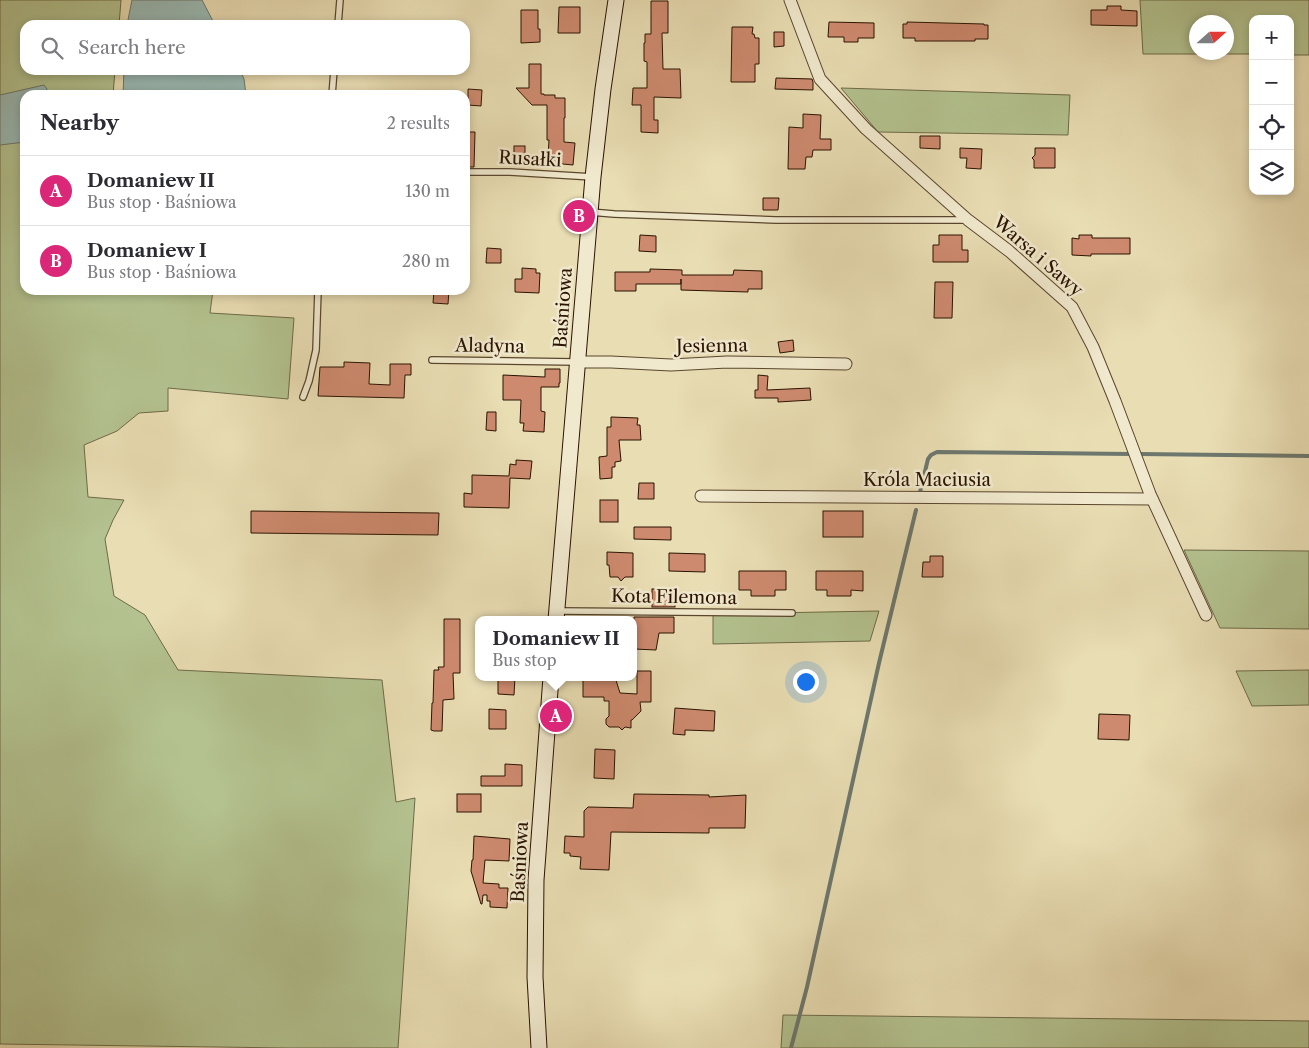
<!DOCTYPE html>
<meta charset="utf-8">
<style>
body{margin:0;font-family:"Libre Caslon Text",serif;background:#f2f2f3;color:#2b2b33}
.controls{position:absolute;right:15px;top:15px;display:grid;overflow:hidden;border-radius:10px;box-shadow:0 2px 8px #0003}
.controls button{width:45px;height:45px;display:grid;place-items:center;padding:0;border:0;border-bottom:1px solid #e1e1e2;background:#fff;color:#2b2b33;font:25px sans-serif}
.compass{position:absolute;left:1189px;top:15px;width:45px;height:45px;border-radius:50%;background:#fff;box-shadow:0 2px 8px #0003;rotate:69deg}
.you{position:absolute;left:805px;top:681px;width:18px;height:18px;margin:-12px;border:4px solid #fff;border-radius:50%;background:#1a73e8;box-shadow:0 0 0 8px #1a73e833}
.badge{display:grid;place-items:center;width:32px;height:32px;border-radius:50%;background:#db2777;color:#fff;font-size:16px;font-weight:700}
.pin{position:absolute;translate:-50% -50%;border:2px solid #fff;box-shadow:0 1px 5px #0006}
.popup{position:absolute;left:475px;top:616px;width:162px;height:65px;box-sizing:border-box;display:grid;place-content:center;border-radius:10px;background:#fff;filter:drop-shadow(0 1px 4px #0005);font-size:16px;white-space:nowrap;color:#7c7c81}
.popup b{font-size:19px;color:#2b2b33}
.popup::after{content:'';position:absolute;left:50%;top:100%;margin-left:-10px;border:10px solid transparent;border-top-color:#fff}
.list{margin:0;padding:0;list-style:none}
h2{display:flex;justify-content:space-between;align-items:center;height:65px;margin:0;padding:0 20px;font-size:21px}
h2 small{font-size:16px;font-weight:400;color:#7c7c81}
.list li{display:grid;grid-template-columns:32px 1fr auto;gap:15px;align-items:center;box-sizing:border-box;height:70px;padding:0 20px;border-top:1px solid #e1e1e2}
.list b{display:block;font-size:19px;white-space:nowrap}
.list p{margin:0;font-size:16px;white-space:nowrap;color:#7c7c81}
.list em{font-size:16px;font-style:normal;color:#7c7c81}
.icon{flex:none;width:28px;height:28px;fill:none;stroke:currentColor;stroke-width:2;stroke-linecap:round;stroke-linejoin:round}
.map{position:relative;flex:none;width:1309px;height:1048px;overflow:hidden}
.search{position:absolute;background:#fff;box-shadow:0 2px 8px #0003;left:20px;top:20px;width:450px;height:55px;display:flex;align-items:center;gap:12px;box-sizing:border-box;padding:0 18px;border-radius:15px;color:#7c7c81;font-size:19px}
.panel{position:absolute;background:#fff;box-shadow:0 2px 8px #0003;left:20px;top:90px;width:450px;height:205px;border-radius:15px}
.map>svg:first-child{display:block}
</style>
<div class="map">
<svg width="1309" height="1048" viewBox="0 0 1309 1048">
<rect width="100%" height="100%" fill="#e9ddb3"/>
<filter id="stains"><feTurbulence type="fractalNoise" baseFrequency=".004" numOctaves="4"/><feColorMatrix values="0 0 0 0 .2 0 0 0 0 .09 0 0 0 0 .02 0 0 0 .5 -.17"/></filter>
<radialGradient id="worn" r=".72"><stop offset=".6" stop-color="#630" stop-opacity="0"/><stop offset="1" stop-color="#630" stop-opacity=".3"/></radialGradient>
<g fill="#b3c28f" stroke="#6e6a48" fill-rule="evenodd">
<path d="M0,0H121L119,25H25V70H115L113,95H25V290H213L210,313L294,318L288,399L168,388V411L139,413L117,431L84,445L88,497L124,500L113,520L105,539L114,596L145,615L178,670L382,680L396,802L415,798L398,1048H287L0,1044Z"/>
<path d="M1140,0H1309V55H1290V19H1253V54H1143ZM1226,22V52H1196V22Z"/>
<path d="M841,88L1070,95L1068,135L878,132Z"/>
<path d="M1184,550L1309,551V629L1220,628Z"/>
<path d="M879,611L870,641L713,644V614Z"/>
<path d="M1309,670V705L1252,706L1236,671Z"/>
<path d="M783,1015L1309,1021V1048H781Z"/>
</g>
<g fill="#9abab5" stroke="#6d776d">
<path d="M132,0H202L215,25H127Z"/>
<path d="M124,70H240L244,79L246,95H123Z"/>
<path d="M44,85L51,95H25V142L0,145V95Z"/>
</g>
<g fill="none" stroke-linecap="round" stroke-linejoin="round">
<g stroke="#6d776d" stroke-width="4">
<path d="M1139,454L1309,456"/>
<path d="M920,492L928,459L931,455L937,452L1131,454"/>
<path d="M791,1048L807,987L879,663L916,510"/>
</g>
</g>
<g fill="#ce8a6f" stroke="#2a1300">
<path d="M651,1H668V33H662L663,69H680L681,98L654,97V120H658V133L641,132V105H632L633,88H647V62L644,61V43H645V34H651Z"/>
<path d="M1107,6H1121V10L1137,11V26L1091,25V10H1107Z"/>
<path d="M559,7H580V33H558Z"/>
<path d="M521,10H538V29H540V42L521,43Z"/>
<path d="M829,22L874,23V38H858V42H844V37H828Z"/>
<path d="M907,22L984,24V25H988V39H975V41H915V38H903V24H907Z"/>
<path d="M732,27H753L752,34H754L755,38H759V64H755V82H731Z"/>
<path d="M774,32H784V46L774,47Z"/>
<path d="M529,64H541V94H544V95H555V98H565V118H564V142L575,143L573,165L553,163V157H548L549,140H547V105H532L516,88H529Z"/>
<path d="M776,78L812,79L813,82V90L775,89Z"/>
<path d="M468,89L482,90L481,106L468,105Z"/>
<path d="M803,114L821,115L820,139H831V150H813L812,157H806L805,169H788L789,127L803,128Z"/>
<path d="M465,132H475L474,167H465Z"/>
<path d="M920,136H940V149L920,148Z"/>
<rect x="514" y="146" width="11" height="12"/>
<path d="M960,148L982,149L981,169L966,168L967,158H960Z"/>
<path d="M1035,148H1055V168H1034V160L1032,158L1035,155Z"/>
<path d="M763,198H779L778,210H763Z"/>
<path d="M640,235L656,236V252L639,251Z"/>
<path d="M939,235H962V250H968V262H933V245H939Z"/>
<path d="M1079,235H1092V238H1130V254H1091V256L1072,255V238L1079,239Z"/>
<path d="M487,248L501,249V263H486Z"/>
<path d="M522,268L536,269V273H540L539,293L515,292V279H522Z"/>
<path d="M650,269L682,270V275H733L734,270L762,271V289H748V292L681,290V279V284H636V291H615V272H650Z"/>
<path d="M935,282H953L952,318H934Z"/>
<path d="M434,290H449L448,304L433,303Z"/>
<path d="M793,340L794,351L780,353L778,342Z"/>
<path d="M344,362L370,363L369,384L390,385V364H411V375H405L404,398L318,396L320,367H344Z"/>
<path d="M545,369H560V383H559V387H541V411L545,412L544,432L523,431L524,423H520L521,400H503V375L545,377Z"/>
<path d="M758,375L768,376L767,390L810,388L811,400L778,402V398H755V390H758Z"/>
<path d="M487,412H496V431L486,430Z"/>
<path d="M611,417L638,418L637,425H640L641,440H619L621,461L615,462V467H612V478L600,479L599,457L607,456V427H611Z"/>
<path d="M516,460L532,461L530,479L510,478L509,508L464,507V493L472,494V475L509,476L510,464L516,465Z"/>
<path d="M639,483H654V499H638Z"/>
<rect x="600" y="500" width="18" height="22"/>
<path d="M251,511L439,513L438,535L251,533Z"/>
<rect x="823" y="511" width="40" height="26"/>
<path d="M634,527H671V540L634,539Z"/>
<path d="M607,552L633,553V577H625L621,581L618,577H610L609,565H607Z"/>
<path d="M669,553L705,554V572L669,571Z"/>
<path d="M930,556H943V577H922L923,562H930Z"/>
<path d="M739,571H786V590H775V596H751V590H739Z"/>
<path d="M816,571H863V591L851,590V596H827V590H816Z"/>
<rect x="652" y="589" width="23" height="18"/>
<path d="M634,617H674V633H659L656,650L634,649Z"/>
<path d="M444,619H460V673H453L454,699L443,700L442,731H434L431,730L432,703H433L434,670H439L438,667H444Z"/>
<path d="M637,671H651V702H640L641,711L632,720H631V728L625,727L622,730L619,727H609L606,724V719L609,716V701H604V697H583V677H615L620,693L637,694Z"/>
<path d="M498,677H515L514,695L498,694Z"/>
<path d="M675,708L715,711L714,731L685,730V735L673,734Z"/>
<path d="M489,709L506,710V729H489Z"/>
<path d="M1099,714L1130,715L1129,740L1098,739Z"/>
<path d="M595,749L615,750L614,779L594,778Z"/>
<path d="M505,764L522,765V786H481V776H505Z"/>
<rect x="457" y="794" width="24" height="18"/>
<path d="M634,794L709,795V797L746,795L745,828H709V833L611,832L609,870L580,869L581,857L570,856V853H564L565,836L584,837V811L588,807L633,808Z"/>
<path d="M474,836L510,839L509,861L485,860L483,883L499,884V888H508L507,908L490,907V901H487V895H483L482,904H481L471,871L472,860H473Z"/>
</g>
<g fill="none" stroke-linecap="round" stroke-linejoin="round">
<g stroke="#5a462d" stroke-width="8">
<g id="lane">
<path d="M338,25L340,0"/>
<path d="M332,95L334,70"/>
<path d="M465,172H510L593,177"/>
<path d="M590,212L614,214L776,220H966"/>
<path d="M432,360L576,362"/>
<path d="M303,397L309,381L316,350L318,290"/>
<path d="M559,611L792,613"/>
</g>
</g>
<g stroke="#5a462d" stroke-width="13">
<g id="street">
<path d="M790,0L820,79L866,129L968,220L1009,251L1072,307L1093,347L1115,401L1150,494L1206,615"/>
<path d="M578,362H611L671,365L727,362L846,364"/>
<path d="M701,496L1152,499"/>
</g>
</g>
<g stroke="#2a1300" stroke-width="17">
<g id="secondary">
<path d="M556,620L593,177L603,89L616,0"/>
<path d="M539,1048L535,977L536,880L551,677"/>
</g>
</g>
<use href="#lane" stroke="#f1e9ce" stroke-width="5.5"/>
<use href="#street" stroke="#f1e9ce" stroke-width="11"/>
<use href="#secondary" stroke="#f1e9ce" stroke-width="15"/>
</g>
<g text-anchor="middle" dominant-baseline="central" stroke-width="5" stroke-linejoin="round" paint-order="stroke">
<g font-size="18" fill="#2a1300" stroke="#f1e9ce">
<text transform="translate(530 159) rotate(3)">Rusałki</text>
<text transform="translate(1038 256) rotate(41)">Warsa i Sawy</text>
<text transform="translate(563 308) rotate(-86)">Baśniowa</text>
<text transform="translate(490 346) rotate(1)">Aladyna</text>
<text transform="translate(712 346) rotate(-1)">Jesienna</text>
<text x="927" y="480">Króla Maciusia</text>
<text transform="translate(674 597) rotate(1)">Kota Filemona</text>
<text transform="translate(520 862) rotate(-87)">Baśniowa</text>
</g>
</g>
<rect width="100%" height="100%" filter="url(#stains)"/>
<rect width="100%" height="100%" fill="url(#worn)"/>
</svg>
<div class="controls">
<button>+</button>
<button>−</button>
<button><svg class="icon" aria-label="locate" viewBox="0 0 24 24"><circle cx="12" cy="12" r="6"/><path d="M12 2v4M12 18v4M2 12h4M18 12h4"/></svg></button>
<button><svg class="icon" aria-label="layers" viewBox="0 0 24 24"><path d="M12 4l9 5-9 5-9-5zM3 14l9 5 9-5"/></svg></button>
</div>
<svg class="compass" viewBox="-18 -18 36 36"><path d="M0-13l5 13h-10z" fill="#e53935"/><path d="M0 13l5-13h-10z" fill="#7c7c81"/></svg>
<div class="you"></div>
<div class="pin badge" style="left:556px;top:716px">A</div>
<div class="popup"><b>Domaniew II</b>Bus stop</div>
<div class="pin badge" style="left:579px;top:216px">B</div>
<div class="search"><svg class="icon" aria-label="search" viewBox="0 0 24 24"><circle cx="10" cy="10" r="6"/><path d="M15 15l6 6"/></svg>Search here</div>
<section class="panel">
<h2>Nearby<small>2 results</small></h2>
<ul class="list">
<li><span class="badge">A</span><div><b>Domaniew II</b><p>Bus stop · Baśniowa</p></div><em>130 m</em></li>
<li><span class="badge">B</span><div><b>Domaniew I</b><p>Bus stop · Baśniowa</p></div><em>280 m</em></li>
</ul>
</section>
</div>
